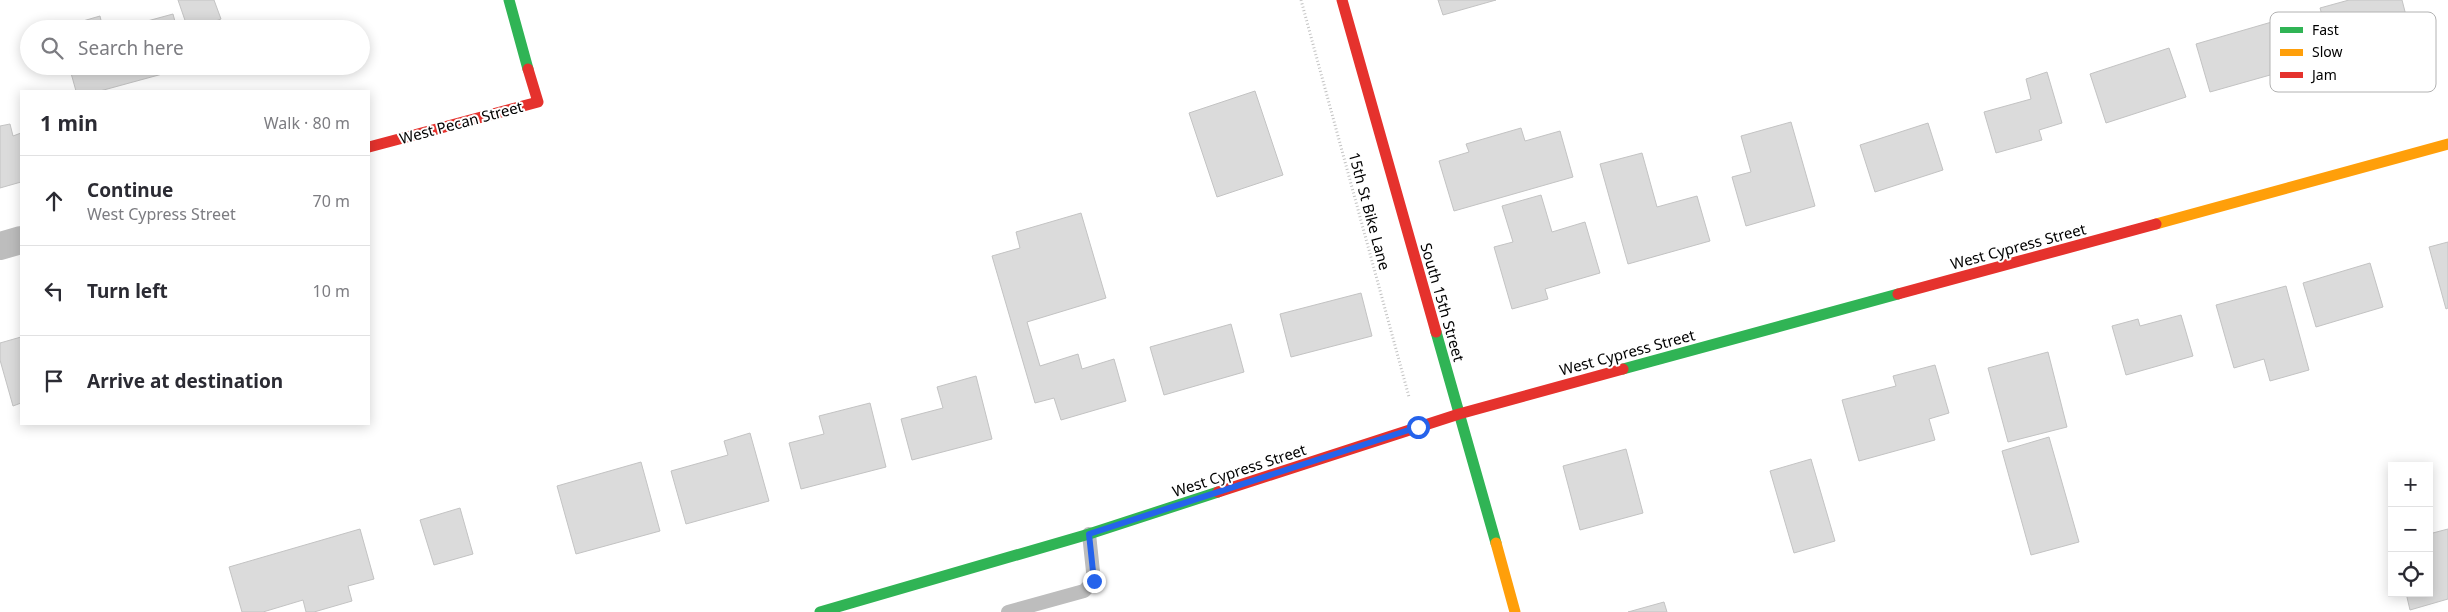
<!DOCTYPE html>
<meta charset="utf-8">
<style>
body{margin:0;font-family:"Noto Sans",sans-serif;background:#f7f7f7;color:#2b2b33}
.controls{position:absolute;right:15px;bottom:15px;display:grid;overflow:hidden;border-radius:0px;box-shadow:0 2px 12px #0003}
.controls button{width:45px;height:45px;display:grid;place-items:center;padding:0;border:0;border-bottom:1px solid #e1e1e2;background:#fff;color:#2b2b33;font:25px sans-serif}
.stop{position:absolute;width:15px;height:15px;margin:-11px;border:4px solid #2563eb;border-radius:50%;background:#fff}
.stop.end{background:#2563eb;border-color:#fff;box-shadow:0 1px 5px #0008}
.list{margin:0;padding:0;list-style:none}
h2{display:flex;justify-content:space-between;align-items:center;height:65px;margin:0;padding:0 20px;font-size:21px}
h2 small{font-size:16px;font-weight:400;color:#7c7c81}
.list li{display:grid;grid-template-columns:32px 1fr auto;gap:15px;align-items:center;box-sizing:border-box;height:90px;padding:0 20px;border-top:1px solid #e1e1e2}
.list b{display:block;font-size:19px;white-space:nowrap}
.list p{margin:0;font-size:16px;white-space:nowrap;color:#7c7c81}
.list em{font-size:16px;font-style:normal;color:#7c7c81}
.icon{flex:none;width:28px;height:28px;fill:none;stroke:currentColor;stroke-width:2;stroke-linecap:round;stroke-linejoin:round}
.map{position:relative;flex:none;width:2448px;height:612px;overflow:hidden}
.search{position:absolute;background:#fff;box-shadow:0 2px 12px #0003;left:20px;top:20px;width:350px;height:55px;display:flex;align-items:center;gap:12px;box-sizing:border-box;padding:0 18px;border-radius:28px;color:#7c7c81;font-size:19px}
.panel{position:absolute;background:#fff;box-shadow:0 2px 12px #0003;left:20px;top:90px;width:350px;height:335px;border-radius:0px}
.map>svg:first-child{display:block}
</style>
<div class="map">
<svg width="2448" height="612" viewBox="0 0 2448 612">
<rect width="100%" height="100%" fill="#fff"/>
<g fill="#dbdbdb" stroke="#c3c3c3">
<path d="M178,0H214L221,19L195,29H188Z"/>
<path d="M1438,0H1496L1443,15Z"/>
<path d="M2349,0H2402L2410,31L2332,51L2320,8Z"/>
<path d="M173,14L177,29H118Z"/>
<path d="M100,16L103,29H59V28Z"/>
<path d="M2282,19L2295,68L2210,92L2196,44Z"/>
<path d="M2169,48L2186,97L2106,123L2090,74Z"/>
<path d="M69,66H188V67L100,91H76Z"/>
<path d="M2047,72L2062,123L2039,130L2042,140L1996,153L1984,112L2031,99L2026,79Z"/>
<path d="M1255,91L1283,175L1217,197L1189,113Z"/>
<path d="M1791,122L1815,206L1746,226L1732,177L1751,172L1741,136Z"/>
<path d="M1928,123L1943,170L1875,192L1860,145Z"/>
<path d="M10,124L13,136L21,133V182L0,188V126Z"/>
<path d="M1521,128L1525,141L1560,131L1573,177L1454,211L1439,161L1469,152L1466,144Z"/>
<path d="M1642,153L1657,207L1697,196L1710,241L1628,264L1600,164Z"/>
<path d="M1541,195L1552,232L1585,222L1600,273L1545,289L1548,299L1512,309L1494,247L1513,242L1502,206Z"/>
<path d="M1081,213L1106,298L1027,322L1040,366L1078,354L1082,369L1114,359L1126,401L1061,420L1054,398L1035,403L992,256L1020,248L1016,232Z"/>
<path d="M2448,242V308L2446,309L2429,247Z"/>
<path d="M2370,263L2383,307L2316,327L2303,283Z"/>
<path d="M2286,286L2309,370L2270,381L2264,359L2234,368L2216,305Z"/>
<path d="M1361,293L1372,336L1291,357L1280,314Z"/>
<path d="M2181,315L2193,356L2126,375L2112,326L2138,319L2140,326Z"/>
<path d="M1231,324L1244,372L1164,395L1150,347Z"/>
<path d="M21,337V403L13,406L0,360V343Z"/>
<path d="M2048,352L2067,427L2008,442L1988,368Z"/>
<path d="M1935,365L1949,413L1929,419L1935,440L1859,461L1842,400L1896,386L1893,376Z"/>
<path d="M976,376L992,439L912,460L901,419L943,408L937,387Z"/>
<path d="M870,403L886,467L801,489L789,443L824,434L819,416Z"/>
<path d="M750,433L769,501L686,524L671,471L728,455L724,441Z"/>
<path d="M2049,437L2079,542L2031,555L2002,451Z"/>
<path d="M1626,449L1643,513L1580,530L1563,466Z"/>
<path d="M1811,459L1835,541L1794,553L1770,471Z"/>
<path d="M641,462L660,531L576,554L557,486Z"/>
<path d="M460,508L473,554L434,565L420,520Z"/>
<path d="M360,529L374,579L348,586L352,601L314,612H306L303,600L263,612H242L229,567Z"/>
<path d="M2448,529V599L2410,610L2406,593H2429V534Z"/>
<path d="M1664,602L1667,612H1628Z"/>
</g>
<g fill="none" stroke-linecap="round" stroke-linejoin="round">
<path stroke="#c2c2c2" stroke-width="3" stroke-dasharray="1 2.5" stroke-linecap="butt" d="M1301,0L1409,397"/>
<path stroke="#bdbdbd" stroke-width="14" d="M1008,612L1084,591L1094,581L1089,534"/>
<path stroke="#bdbdbd" stroke-width="28" d="M0,246L21,240"/>
<g stroke="#30b455" stroke-width="11">
<path d="M509,0L528,69"/>
<path d="M1436,332L1496,543"/>
<path d="M1623,369L1898,294"/>
<path d="M820,612L1089,534L1218,492"/>
</g>
<g stroke="#ff9f0a" stroke-width="11">
<path d="M2156,224L2448,144"/>
<path d="M1496,543L1515,612"/>
</g>
<g stroke="#e5322d" stroke-width="11">
<path d="M1342,0L1436,332"/>
<path d="M369,147L538,102L528,69"/>
<path d="M1898,294L2156,224"/>
<path d="M1218,492L1459,414L1623,369"/>
</g>
</g>
<g fill="none" stroke-linecap="round" stroke-linejoin="round">
<path stroke="#2563eb" stroke-width="6" d="M1094,581L1089,534L1418,427"/>
</g>
<g text-anchor="middle" dominant-baseline="central" stroke-width="4" stroke-linejoin="round" paint-order="stroke">
<g font-size="15" fill="#000" stroke="#fff">
<text transform="translate(461 122) rotate(-15)">West Pecan Street</text>
<text transform="translate(1370 211) rotate(75)">15th St Bike Lane</text>
<text transform="translate(2018 246) rotate(-15)">West Cypress Street</text>
<text transform="translate(1443 302) rotate(74)">South 15th Street</text>
<text transform="translate(1627 352) rotate(-15)">West Cypress Street</text>
<text transform="translate(1239 470) rotate(-18)">West Cypress Street</text>
</g>
</g>
<rect x="2270" y="12" width="166" height="80" rx="8" fill="#fff" stroke="#b2b2b2" stroke-width="1"/>
<rect x="2280" y="27" width="23" height="6" fill="#30b455"/>
<rect x="2280" y="49" width="23" height="7" fill="#ff9f0a"/>
<rect x="2280" y="72" width="23" height="6" fill="#e5322d"/>
<g font-size="14" fill="#000">
<text x="2312" y="35">Fast</text>
<text x="2312" y="57">Slow</text>
<text x="2312" y="80">Jam</text>
</g>
</svg>
<div class="controls">
<button>+</button>
<button>−</button>
<button><svg class="icon" aria-label="locate" viewBox="0 0 24 24"><circle cx="12" cy="12" r="6"/><path d="M12 2v4M12 18v4M2 12h4M18 12h4"/></svg></button>
</div>
<div class="stop" style="left:1418px;top:427px"></div>
<div class="stop end" style="left:1094px;top:581px"></div>
<div class="search"><svg class="icon" aria-label="search" viewBox="0 0 24 24"><circle cx="10" cy="10" r="6"/><path d="M15 15l6 6"/></svg>Search here</div>
<section class="panel">
<h2>1 min<small>Walk · 80 m</small></h2>
<ul class="list">
<li><svg class="icon" aria-label="ahead" viewBox="0 0 24 24"><path d="M12 20V5M6 11l6-6 6 6"/></svg><div><b>Continue</b><p>West Cypress Street</p></div><em>70 m</em></li>
<li><svg class="icon" aria-label="left" viewBox="0 0 24 24"><path d="M17 20v-9H6M10 6l-5 5 5 5"/></svg><div><b>Turn left</b></div><em>10 m</em></li>
<li><svg class="icon" aria-label="arrive" viewBox="0 0 24 24"><path d="M6 21V4h12l-3 4 3 4H6"/></svg><div><b>Arrive at destination</b></div></li>
</ul>
</section>
</div>
